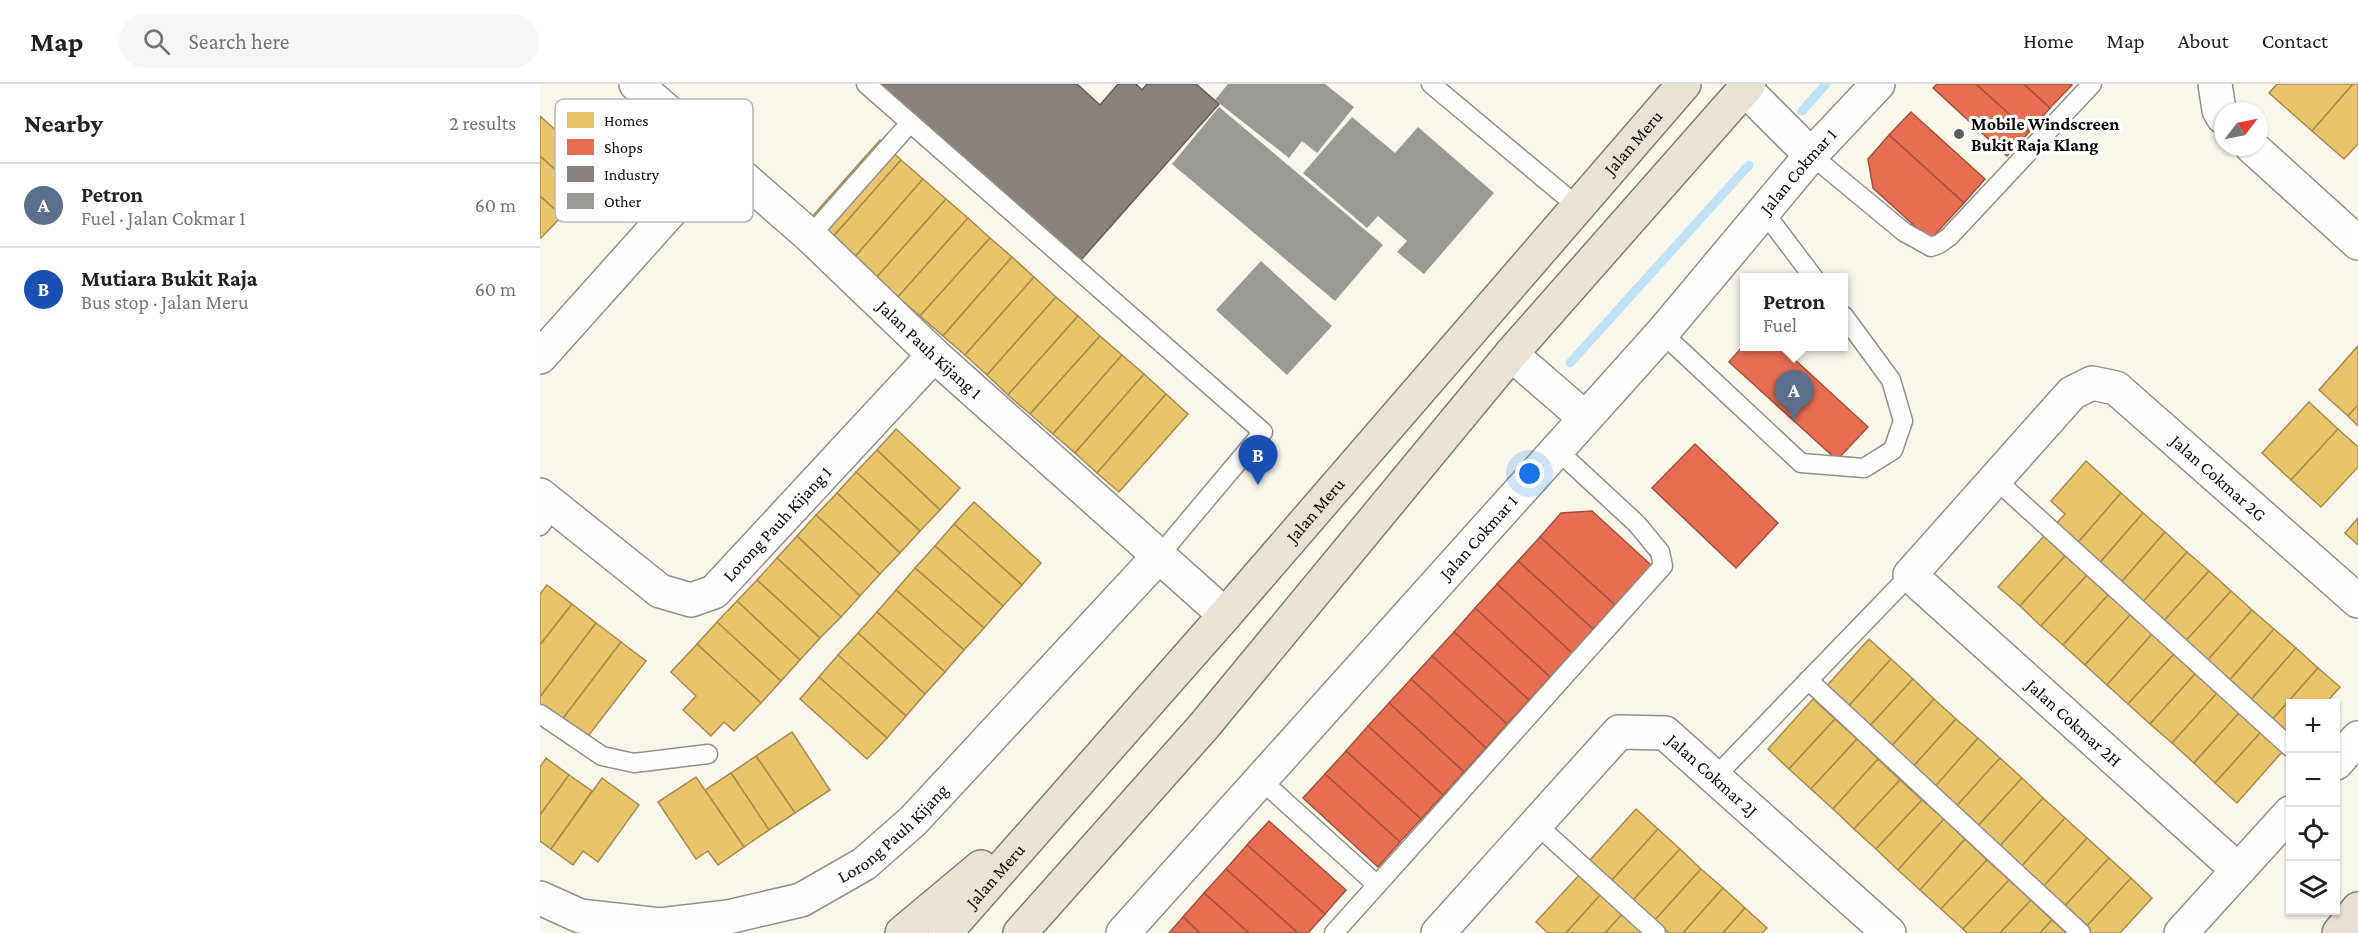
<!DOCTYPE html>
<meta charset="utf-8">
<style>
body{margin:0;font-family:"Crimson Pro",serif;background:#f6f6f6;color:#222}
.controls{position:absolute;right:18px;bottom:18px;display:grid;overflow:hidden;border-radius:0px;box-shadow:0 2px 4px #0004}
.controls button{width:54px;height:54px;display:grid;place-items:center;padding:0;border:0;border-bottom:2px solid #e0e0e0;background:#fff;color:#222;font:30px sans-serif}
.compass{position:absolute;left:1674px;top:18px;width:54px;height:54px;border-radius:50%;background:#fff;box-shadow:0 2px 4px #0004;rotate:58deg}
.you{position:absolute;left:990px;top:390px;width:21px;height:21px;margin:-15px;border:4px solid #fff;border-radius:50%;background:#1a73e8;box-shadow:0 0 0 9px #1a73e833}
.badge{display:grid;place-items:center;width:39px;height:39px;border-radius:50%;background:#2563eb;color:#fff;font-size:20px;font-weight:700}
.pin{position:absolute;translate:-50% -50px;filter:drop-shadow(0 2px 3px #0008)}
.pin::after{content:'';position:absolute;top:32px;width:21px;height:18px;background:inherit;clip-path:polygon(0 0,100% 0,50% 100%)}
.popup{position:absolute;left:1200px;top:189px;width:108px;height:78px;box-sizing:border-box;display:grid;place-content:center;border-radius:0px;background:#fff;filter:drop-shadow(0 2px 4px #0005);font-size:20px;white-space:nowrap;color:#767676}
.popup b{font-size:22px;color:#222}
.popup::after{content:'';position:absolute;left:50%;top:100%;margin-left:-12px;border:12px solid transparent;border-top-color:#fff}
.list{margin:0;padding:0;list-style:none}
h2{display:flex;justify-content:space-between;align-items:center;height:78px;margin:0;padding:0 24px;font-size:26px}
h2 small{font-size:20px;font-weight:400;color:#767676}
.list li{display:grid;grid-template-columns:39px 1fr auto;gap:18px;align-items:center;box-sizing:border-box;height:84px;padding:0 24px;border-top:2px solid #e0e0e0}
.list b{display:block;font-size:22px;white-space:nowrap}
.list p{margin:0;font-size:20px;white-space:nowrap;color:#767676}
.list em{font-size:20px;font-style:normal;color:#767676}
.icon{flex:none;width:33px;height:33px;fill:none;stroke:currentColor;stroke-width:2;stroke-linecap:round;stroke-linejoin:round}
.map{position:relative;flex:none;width:1818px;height:849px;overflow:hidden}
header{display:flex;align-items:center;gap:36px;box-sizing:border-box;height:84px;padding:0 30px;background:#fff;border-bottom:2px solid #e0e0e0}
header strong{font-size:28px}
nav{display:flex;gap:33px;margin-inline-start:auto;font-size:21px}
.search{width:420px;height:54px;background:#f6f6f6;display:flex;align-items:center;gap:15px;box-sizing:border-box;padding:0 21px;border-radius:33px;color:#767676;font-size:22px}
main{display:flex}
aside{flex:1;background:#fff}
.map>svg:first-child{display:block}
</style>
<header>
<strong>Map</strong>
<div class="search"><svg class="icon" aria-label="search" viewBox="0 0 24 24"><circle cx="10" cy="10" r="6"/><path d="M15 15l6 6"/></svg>Search here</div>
<nav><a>Home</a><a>Map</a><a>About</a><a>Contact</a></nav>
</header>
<main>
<aside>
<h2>Nearby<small>2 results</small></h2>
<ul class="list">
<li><span class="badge" style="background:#5c6f8a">A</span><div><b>Petron</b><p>Fuel · Jalan Cokmar 1</p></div><em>60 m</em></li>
<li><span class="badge" style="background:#1a4fb4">B</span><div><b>Mutiara Bukit Raja</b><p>Bus stop · Jalan Meru</p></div><em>60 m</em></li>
</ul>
</aside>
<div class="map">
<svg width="1818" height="849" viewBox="0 0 1818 849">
<rect width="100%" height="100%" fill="#f9f7ec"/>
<g fill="#e9c46a" stroke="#a68c4d" stroke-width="1.5">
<path d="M1737,0H1813L1772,47L1729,9Z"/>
<path d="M1813,0H1818V60L1804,75L1772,47Z"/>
<path d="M0,32L62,88L42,110L0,72Z"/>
<path d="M340,56L361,76L292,154L270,135Z"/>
<path d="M0,72L42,110L22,132L0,112Z"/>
<path d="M361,76L383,95L314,174L292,154Z"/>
<path d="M383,95L406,115L336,194L314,174Z"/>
<path d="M0,112L22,132L1,154L0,152Z"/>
<path d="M406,115L428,134L358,213L336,194Z"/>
<path d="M428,134L450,154L380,232L358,213Z"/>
<path d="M450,154L472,173L403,252L380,232Z"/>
<path d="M472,173L494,193L425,271L403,252Z"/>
<path d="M494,193L516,213L447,291L425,271Z"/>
<path d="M516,213L538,232L468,311L447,291Z"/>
<path d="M538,232L560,252L490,330L468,311Z"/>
<path d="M560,252L582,271L513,350L490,330Z"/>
<path d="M1818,262V321L1808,332L1779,306Z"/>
<path d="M582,271L604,290L535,369L513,350Z"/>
<path d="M604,290L626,310L557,389L535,369Z"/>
<path d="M626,310L648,330L579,408L557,389Z"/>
<path d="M1769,318L1798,345L1751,396L1722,369Z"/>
<path d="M1818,321V342L1808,332Z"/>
<path d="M356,345L420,404L400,426L337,366Z"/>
<path d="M1798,345L1818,363V383L1781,423L1751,396Z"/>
<path d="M337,366L400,426L380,447L316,388Z"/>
<path d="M1546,377L1581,409L1535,462L1513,443L1525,430L1511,417Z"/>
<path d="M316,388L380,447L360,469L297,409Z"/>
<path d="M297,409L360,469L340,490L276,431Z"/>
<path d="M1581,409L1603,429L1557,482L1535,462Z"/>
<path d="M434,418L501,479L482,501L414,440Z"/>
<path d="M1603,429L1625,448L1579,501L1557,482Z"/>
<path d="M276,431L340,490L320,512L257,452Z"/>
<path d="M1818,434V461L1805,449Z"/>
<path d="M414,440L482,501L463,522L395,462Z"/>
<path d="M1625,448L1647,468L1601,520L1579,501Z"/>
<path d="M257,452L320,512L301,533L237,474Z"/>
<path d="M1504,452L1525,472L1480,522L1458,503Z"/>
<path d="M395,462L463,522L444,544L375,484Z"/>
<path d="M1647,468L1669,487L1622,539L1601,520Z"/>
<path d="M1525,472L1547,491L1501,542L1480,522Z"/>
<path d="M237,474L301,533L280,554L217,496Z"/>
<path d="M375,484L444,544L424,566L356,506Z"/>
<path d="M1669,487L1691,507L1644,559L1622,539Z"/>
<path d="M1547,491L1568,511L1523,561L1501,542Z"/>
<path d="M217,496L280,554L260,576L197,517Z"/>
<path d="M7,501L32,520L0,561V510Z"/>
<path d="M356,506L424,566L405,588L337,528Z"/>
<path d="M1691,507L1712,526L1666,578L1644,559Z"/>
<path d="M1568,511L1591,530L1545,581L1523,561Z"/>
<path d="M197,517L260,576L241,597L177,538Z"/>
<path d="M32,520L56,539L0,613V561Z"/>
<path d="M1712,526L1734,545L1688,598L1666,578Z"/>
<path d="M337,528L405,588L385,610L318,549Z"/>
<path d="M1591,530L1612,550L1567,601L1545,581Z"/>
<path d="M177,538L241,597L221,619L157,560Z"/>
<path d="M56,539L81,558L21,637L0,621V613Z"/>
<path d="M1734,545L1756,564L1710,617L1688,598Z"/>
<path d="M318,549L385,610L366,632L298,571Z"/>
<path d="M1612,550L1634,570L1588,620L1567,601Z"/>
<path d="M1329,555L1351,575L1306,625L1284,605Z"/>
<path d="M81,558L106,577L45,656L21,637Z"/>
<path d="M157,560L221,619L194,647L184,638L171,652L143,626L156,612L131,588Z"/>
<path d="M1756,564L1778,584L1731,637L1710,617Z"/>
<path d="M1634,570L1655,590L1610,640L1588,620Z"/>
<path d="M298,571L366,632L347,654L279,593Z"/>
<path d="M1351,575L1373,595L1327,645L1306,625Z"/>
<path d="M1778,584L1800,603L1785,620H1750V653L1731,637Z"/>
<path d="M1655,590L1677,609L1632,659L1610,640Z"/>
<path d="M279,593L347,654L327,675L260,615Z"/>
<path d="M1373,595L1394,615L1349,665L1327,645Z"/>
<path d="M1677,609L1699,629L1654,679L1632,659Z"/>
<path d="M1273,615L1295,635L1249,685L1228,665Z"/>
<path d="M1394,615L1416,635L1371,685L1349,665Z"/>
<path d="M1699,629L1721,648L1675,699L1654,679Z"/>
<path d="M1295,635L1317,655L1271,705L1249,685Z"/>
<path d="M1416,635L1438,654L1393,705L1371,685Z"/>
<path d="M252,648L290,706L255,729L216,672Z"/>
<path d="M1721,648L1742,668L1697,719L1675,699Z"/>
<path d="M1438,654L1460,674L1414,725L1393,705Z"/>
<path d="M1317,655L1338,675L1293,725L1271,705Z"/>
<path d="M216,672L255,729L229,746L191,689Z"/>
<path d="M6,674L29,691L0,731V683Z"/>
<path d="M1460,674L1482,694L1436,744L1414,725Z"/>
<path d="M1338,675L1360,696L1314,745L1293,725Z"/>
<path d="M191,689L229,746L204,763L165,706Z"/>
<path d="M29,691L52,707L11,765L0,757V731Z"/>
<path d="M156,693L204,763L178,781L168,767L156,775L118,718Z"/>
<path d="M62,694L99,721L58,778L43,767L33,781L11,765Z"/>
<path d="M1482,694L1503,714L1458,764L1436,744Z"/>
<path d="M1360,696L1382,716L1336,765L1314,745Z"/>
<path d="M1503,714L1525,734L1480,784L1458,764Z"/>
<path d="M1382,716L1404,735L1358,786L1336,765Z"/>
<path d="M1096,725L1118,745L1072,796L1050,776Z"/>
<path d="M1525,734L1547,754L1502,804L1480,784Z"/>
<path d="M1404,735L1425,755L1380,806L1358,786Z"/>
<path d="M1118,745L1140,765L1093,816L1072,796Z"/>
<path d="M1547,754L1569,774L1523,824L1502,804Z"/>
<path d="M1425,755L1447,776L1401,825L1380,806Z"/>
<path d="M1140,765L1161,785L1115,836L1093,816Z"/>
<path d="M1569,774L1591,794L1545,844L1523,824Z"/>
<path d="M1447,776L1469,796L1423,845L1401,825Z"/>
<path d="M1161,785L1183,804L1143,849H1129L1115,836Z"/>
<path d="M1041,789L1062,809L1026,849H1008L996,838Z"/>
<path d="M1591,794L1612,814L1580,849H1551L1545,844Z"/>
<path d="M1469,796L1491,816L1460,849H1427L1423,845Z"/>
<path d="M1183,804L1205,824L1183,849H1143Z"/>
<path d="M1062,809L1084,828L1065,849H1026Z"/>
<path d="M1491,816L1512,836L1500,849H1460Z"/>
<path d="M1205,824L1227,844L1222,849H1183Z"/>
<path d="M1084,828L1104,849H1065Z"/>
<path d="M1512,836L1527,849H1500Z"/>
</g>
<g fill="#e76f51" stroke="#a5513c" stroke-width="1.5">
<path d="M1397,0H1436L1489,48L1467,72L1393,4Z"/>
<path d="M1436,0H1484L1510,24L1489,48Z"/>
<path d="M1484,0H1531L1532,1L1510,24Z"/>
<path d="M1371,28L1445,95L1424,119L1349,51Z"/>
<path d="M1349,51L1424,119L1390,156L1333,104L1328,75Z"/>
<path d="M1204,261L1240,262L1328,343L1297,376L1189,278Z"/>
<path d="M1155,360L1238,439L1196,484L1112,404Z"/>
<path d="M1052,427L1111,481L1075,521L1000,453L1021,429Z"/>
<path d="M1000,453L1075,521L1053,545L978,477Z"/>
<path d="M978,477L1053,545L1032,569L957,500Z"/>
<path d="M957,500L1032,569L1010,593L935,524Z"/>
<path d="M935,524L1010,593L989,616L914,548Z"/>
<path d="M914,548L989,616L967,640L892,572Z"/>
<path d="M892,572L967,640L946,664L871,595Z"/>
<path d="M871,595L946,664L924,688L849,619Z"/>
<path d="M849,619L924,688L903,711L828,642Z"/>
<path d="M828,642L903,711L881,735L806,667Z"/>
<path d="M806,667L881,735L860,758L785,690Z"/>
<path d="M785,690L860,758L838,783L763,714Z"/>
<path d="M729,737L806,806L785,830L707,761Z"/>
<path d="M707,761L785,830L768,849H758L686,785Z"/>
<path d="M686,785L758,849H709L664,809Z"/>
<path d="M664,809L709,849H660L643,833Z"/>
<path d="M643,833L660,849H629Z"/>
</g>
<path fill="#8a817c" stroke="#645d5a" stroke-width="1.5" d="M330,0H537L560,21L578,0H596L602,6L607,0H656L679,20L533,185Z"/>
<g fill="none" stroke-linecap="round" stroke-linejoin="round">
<g stroke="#c1e1f4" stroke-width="9">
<path d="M1262,27L1286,0"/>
<path d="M1030,279L1209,81"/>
</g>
</g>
<g fill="#9b9993">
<path d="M688,0H785L814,23L777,69L762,57L749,74L675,16Z"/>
<path d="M679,23L843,161L795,217L632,80Z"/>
<path d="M812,33L855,69L878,43L954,109L884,190L857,168L867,157L838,132L827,144L763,89Z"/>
<path d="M721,177L792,242L747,291L676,226Z"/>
</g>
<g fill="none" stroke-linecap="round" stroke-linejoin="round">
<g stroke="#92918c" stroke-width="21">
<g id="service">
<path d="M326,0L723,348L618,473"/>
<path d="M891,0L1037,122"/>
<path d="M1271,71L1364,148L1391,163L1399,160L1409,153L1552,0"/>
<path d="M1224,128L1274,194"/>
<path d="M270,152L370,39"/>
<path d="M1122,249L1261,379L1324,384L1353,366L1363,337L1351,296L1304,232"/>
<path d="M1455,395L1750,663"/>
<path d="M0,442L14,423"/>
<path d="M1268,596L1541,849"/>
<path d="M0,630L62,672L94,679L168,670"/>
<path d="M1175,693L1370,491"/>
<path d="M721,696L837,801"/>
<path d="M996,740L1116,849"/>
<path d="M794,849L1123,482L1120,468L1097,440L1016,365"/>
</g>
</g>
<g stroke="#92918c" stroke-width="36">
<g id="minor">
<path id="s1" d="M96,0L270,152L394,271L685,531"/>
<path d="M1675,0L1679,26L1683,33"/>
<path d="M1205,5L1271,71"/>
<path d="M1712,63L1818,159"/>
<path d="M971,270L1045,334"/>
<path d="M0,273L179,73"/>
<path id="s2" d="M0,411L120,507L151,516L174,508L394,271"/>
<path d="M1796,679L1818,654"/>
<path id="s3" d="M1698,786L1370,491L1532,309L1552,299L1576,304L1818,517"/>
<path id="s4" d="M0,814L40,832L120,841L188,833L261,816L324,780L373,737L618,473"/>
<path id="s5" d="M583,849L1122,249L1271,71L1338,0"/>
<path id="s6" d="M898,849L1079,648L1125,649L1349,849"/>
<path d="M1641,849L1750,729"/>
</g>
</g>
<g stroke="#7f7e79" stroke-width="36">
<g id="trunk">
<path d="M362,849L441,783"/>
<path id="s7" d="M405,849L685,531L1144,0"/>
<path d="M480,849L664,642L971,270L1209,0"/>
</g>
</g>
<g stroke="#7f7e79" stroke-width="36">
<path id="motorway" d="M1799,849L1818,825"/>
</g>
<use href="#service" stroke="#fefefc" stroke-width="18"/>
<use href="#minor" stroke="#fefefc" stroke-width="33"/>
<use href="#trunk" stroke="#eae2d4" stroke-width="33"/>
<use href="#motorway" stroke="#e9ded2" stroke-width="33"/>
</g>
<circle fill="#5e5d59" stroke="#fff" stroke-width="2" cx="1419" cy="50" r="6"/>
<g text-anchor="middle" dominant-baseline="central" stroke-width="6" stroke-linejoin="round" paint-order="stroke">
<g font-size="18" font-weight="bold" fill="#0a0a0a" stroke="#fff" text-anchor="start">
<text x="1431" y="40">Mobile Windscreen<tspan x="1431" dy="21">Bukit Raja Klang</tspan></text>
</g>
<g font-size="18" fill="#0a0a0a" stroke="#fff">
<text stroke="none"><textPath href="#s7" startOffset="1048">Jalan Meru</textPath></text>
<text stroke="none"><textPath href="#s5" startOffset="1018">Jalan Cokmar 1</textPath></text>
<text stroke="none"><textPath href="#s1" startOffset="396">Jalan Pauh Kijang 1</textPath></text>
<text stroke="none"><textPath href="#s3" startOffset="868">Jalan Cokmar 2G</textPath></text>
<text stroke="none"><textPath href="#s7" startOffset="562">Jalan Meru</textPath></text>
<text stroke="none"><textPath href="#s2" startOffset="303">Lorong Pauh Kijang 1</textPath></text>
<text stroke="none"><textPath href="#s5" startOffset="532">Jalan Cokmar 1</textPath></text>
<text transform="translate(1534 639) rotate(42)">Jalan Cokmar 2H</text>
<text stroke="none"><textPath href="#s6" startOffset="380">Jalan Cokmar 2J</textPath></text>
<text stroke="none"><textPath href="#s4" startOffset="382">Lorong Pauh Kijang</textPath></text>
<text stroke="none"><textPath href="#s7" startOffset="76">Jalan Meru</textPath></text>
</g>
</g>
<rect x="15" y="15" width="198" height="123" rx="9" fill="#fff" stroke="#b6b6b6" stroke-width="1.5"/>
<rect x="27" y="28" width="27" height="16" fill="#e9c46a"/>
<rect x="27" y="55" width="27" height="16" fill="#e76f51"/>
<rect x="27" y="82" width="27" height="16" fill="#8a817c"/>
<rect x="27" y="109" width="27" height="16" fill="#9b9993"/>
<g font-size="16" fill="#0a0a0a">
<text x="64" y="42">Homes</text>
<text x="64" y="69">Shops</text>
<text x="64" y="96">Industry</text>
<text x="64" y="123">Other</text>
</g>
</svg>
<div class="controls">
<button>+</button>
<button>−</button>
<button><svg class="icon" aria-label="locate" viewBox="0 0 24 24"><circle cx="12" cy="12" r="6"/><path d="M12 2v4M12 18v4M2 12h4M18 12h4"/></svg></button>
<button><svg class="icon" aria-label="layers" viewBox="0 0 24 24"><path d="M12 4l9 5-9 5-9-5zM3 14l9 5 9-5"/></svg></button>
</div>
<svg class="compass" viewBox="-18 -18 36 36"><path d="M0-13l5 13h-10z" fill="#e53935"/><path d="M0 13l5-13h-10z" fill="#767676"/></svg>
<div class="you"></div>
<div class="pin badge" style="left:1254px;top:336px;background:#5c6f8a">A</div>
<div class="popup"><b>Petron</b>Fuel</div>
<div class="pin badge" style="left:718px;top:401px;background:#1a4fb4">B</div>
</div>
</main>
